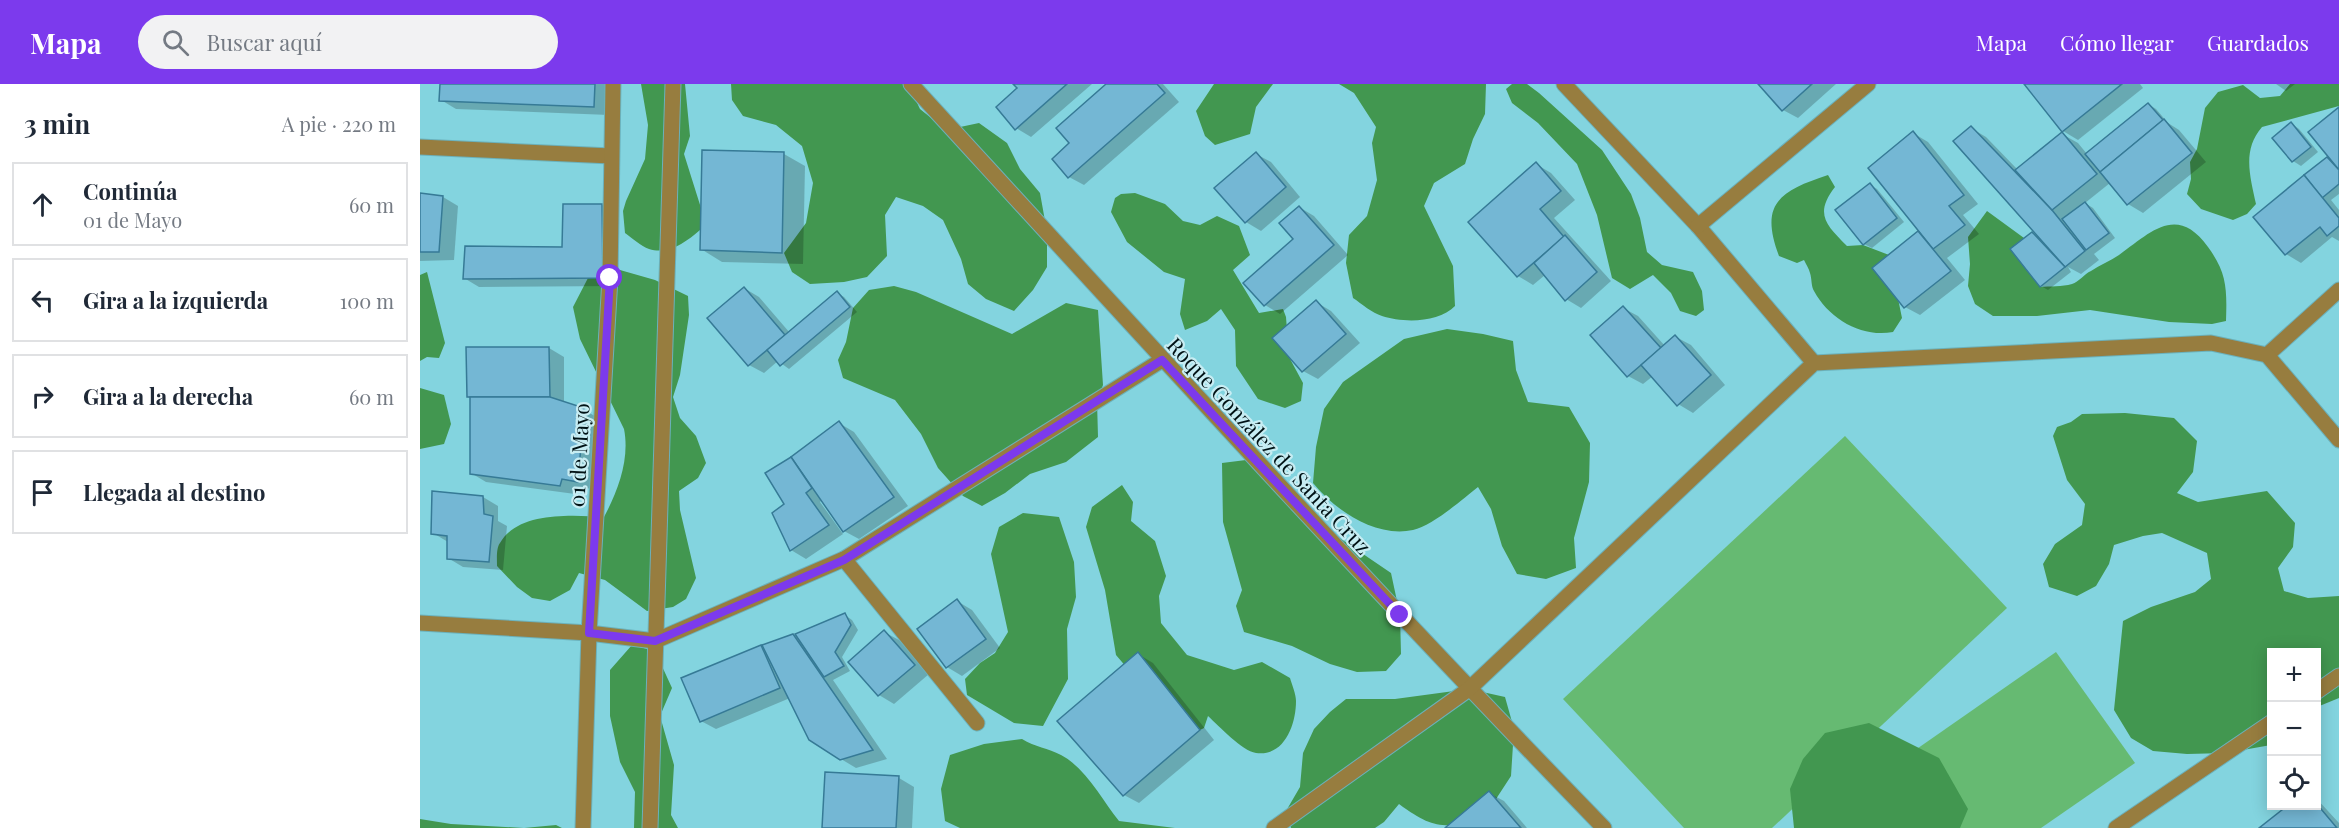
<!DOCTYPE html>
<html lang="es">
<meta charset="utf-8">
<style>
body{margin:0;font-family:"Playfair Display",serif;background:#f2f2f3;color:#1f2937}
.controls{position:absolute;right:18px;bottom:18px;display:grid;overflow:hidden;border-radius:0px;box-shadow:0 3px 15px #0003}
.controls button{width:54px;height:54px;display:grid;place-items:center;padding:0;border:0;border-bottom:2px solid #e0e1e3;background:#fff;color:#1f2937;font:30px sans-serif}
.stop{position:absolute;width:18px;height:18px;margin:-14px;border:4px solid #7c3aed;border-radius:50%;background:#fff}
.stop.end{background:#7c3aed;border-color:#fff;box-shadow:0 2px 6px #0008}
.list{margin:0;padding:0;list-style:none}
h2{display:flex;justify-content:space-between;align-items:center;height:78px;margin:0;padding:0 24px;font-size:26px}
h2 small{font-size:20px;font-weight:400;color:#747a83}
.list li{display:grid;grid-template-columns:39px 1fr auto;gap:18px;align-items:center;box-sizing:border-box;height:84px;margin:0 12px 12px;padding:0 12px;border:2px solid #e0e1e3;border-radius:0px}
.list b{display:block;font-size:22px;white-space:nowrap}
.list p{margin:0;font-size:20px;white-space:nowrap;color:#747a83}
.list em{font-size:20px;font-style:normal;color:#747a83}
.icon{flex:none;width:33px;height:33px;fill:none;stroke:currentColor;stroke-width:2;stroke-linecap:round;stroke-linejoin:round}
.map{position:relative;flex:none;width:1919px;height:744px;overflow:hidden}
header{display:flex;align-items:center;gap:36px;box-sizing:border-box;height:84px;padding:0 30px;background:#7c3aed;color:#fff}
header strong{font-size:28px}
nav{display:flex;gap:33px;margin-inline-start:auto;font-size:21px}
.search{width:420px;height:54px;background:#f2f2f3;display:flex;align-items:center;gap:15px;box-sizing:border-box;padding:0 21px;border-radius:33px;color:#747a83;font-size:22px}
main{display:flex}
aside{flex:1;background:#fff}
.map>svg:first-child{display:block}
</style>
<header>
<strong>Mapa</strong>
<div class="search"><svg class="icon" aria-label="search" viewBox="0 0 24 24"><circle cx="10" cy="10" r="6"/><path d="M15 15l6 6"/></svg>Buscar aquí</div>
<nav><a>Mapa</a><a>Cómo llegar</a><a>Guardados</a></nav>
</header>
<main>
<aside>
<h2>3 min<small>A pie · 220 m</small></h2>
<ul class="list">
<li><svg class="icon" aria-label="ahead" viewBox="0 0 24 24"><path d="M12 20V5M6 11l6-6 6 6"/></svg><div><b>Continúa</b><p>01 de Mayo</p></div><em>60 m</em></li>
<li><svg class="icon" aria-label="left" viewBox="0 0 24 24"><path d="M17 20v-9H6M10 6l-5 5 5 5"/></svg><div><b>Gira a la izquierda</b></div><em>100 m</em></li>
<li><svg class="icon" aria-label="right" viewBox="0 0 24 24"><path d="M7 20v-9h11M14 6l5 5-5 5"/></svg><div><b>Gira a la derecha</b></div><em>60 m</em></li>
<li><svg class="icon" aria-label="arrive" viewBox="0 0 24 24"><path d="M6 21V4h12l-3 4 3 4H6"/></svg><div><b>Llegada al destino</b></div></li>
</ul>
</aside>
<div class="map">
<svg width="1919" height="744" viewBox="0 0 1919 744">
<rect width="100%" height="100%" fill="#83d4df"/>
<g fill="#66ba72">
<path d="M1425,352L1587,524L1352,744H1264L1143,615Z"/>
<path d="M1636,568L1715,679L1621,744H1460L1435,708Z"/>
</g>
<g fill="#429750">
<path d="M221,0H265L270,52L264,70L281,124L280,146C266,158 249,171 229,165C221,162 212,154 205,149L203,127L206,117L225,75L228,41Z"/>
<path d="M311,0H488L500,25L526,46L559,39L587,59L600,85L620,109L627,148V183L613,206L594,227L566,215L548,200L541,175L523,136L503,122L476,113L465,131L467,172L447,193L424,198L390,200L372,188L364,169L386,139L393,99L382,62L356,41L323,32L312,16Z"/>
<path d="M794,0H853L836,23L830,50L795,61L785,52L776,27Z"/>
<path d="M919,0H1066L1065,30L1053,55L1045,80L1014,99L1004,122L1033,182L1035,222C1019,239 983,239 962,232C952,229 942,220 933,214L926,179L929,151L947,132L957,96L952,59L956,43L934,9Z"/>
<path d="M1092,0H1107L1119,9L1182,66L1211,110L1220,134L1227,168L1242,181L1273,188L1282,207L1284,226L1276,232L1260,227L1251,209L1233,191L1210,205L1192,194L1177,131L1157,80L1118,39L1092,19L1086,5Z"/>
<path d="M1870,0H1919V22L1842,43C1822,66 1830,92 1836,120L1827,130L1813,136L1781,125L1767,110L1771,95L1770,78L1777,65L1785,24L1798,8L1823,1L1840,14L1860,12Z"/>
<path d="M1408,91L1415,103C1394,130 1406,141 1427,162L1443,161L1469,171L1482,234L1473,248C1442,254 1409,235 1394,207C1391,202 1392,195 1390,189C1389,185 1386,180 1384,176L1377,179L1359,172C1339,119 1360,107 1408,91Z"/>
<path d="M715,109L745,120L763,137L780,141L797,132L819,142L830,171L813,186L839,229L863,225L866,233L869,273L883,299L881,317L865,324L838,315L816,282L815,246L801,225L787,237L765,246L760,230L765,195L744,188L707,158L691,128L695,114L701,110Z"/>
<path d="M1567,127L1604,154L1607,177L1620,203C1630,202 1642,203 1652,200C1659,198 1664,190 1671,187C1680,181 1690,177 1699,171C1731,148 1757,120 1788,163C1807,189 1807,205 1806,237L1792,240L1749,238L1670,226L1617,232H1573L1555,220L1548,202L1550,180L1548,153Z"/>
<path d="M200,186L235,196L268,212L269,231L260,291L253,313L260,334L276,352L286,379L278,394L259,407L260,426L276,494L266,515L253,523L227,527L185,496L159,489L150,506L130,517L112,514L97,503L77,482C77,475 76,464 80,459C98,427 153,431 184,433C198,407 210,375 204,345L160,255L153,223L168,194Z"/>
<path d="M7,188L25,259L19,274L7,273L0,277V191Z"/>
<path d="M474,202L496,208L592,250L646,219L678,226L683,301L677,317L678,353L646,378L610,390L585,409L562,422L543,412L518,384L501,350L475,316L423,294L418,276L426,258L433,224L449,206Z"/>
<path d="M1027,245L1063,250L1093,257L1096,286L1108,318L1149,323L1170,359L1169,398L1154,454L1156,484L1126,495L1097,490L1082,462L1071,425L1058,403C1043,415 1012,442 993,446C955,454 915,426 893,399L896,363L904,325L923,298L984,255Z"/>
<path d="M0,304L24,311L31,340L24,360L0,365Z"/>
<path d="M1705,329L1754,334L1777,357L1773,388L1757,409L1778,418L1847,407L1875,439L1873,463L1858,484L1864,507L1888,514L1919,512V614L1897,623L1896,568H1852L1851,661L1806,669L1767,670L1733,667L1711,654L1694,626L1703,537L1731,523L1775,508L1791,495L1787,469L1742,449L1723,452L1694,461L1689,480L1676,502L1657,512L1629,503L1623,480L1635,460L1662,441L1665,420L1647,396L1633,352L1637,343L1651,338L1662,330Z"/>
<path d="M834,375L874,423L971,489L980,531L981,570L966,587L937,588L910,580L872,562L824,548L816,522L822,506L803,438L802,379Z"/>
<path d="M702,401L713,418L711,437L735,457L746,492L739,512L741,539L767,571L814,586L842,578L870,594C872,601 876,610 876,617C876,641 864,673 836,669C822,667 799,642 788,632L784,644L766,653L696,571L685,506L666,443L672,423Z"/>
<path d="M603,429L639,433L654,478L656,513L647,545L648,595L623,642L594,639L547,611L545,595L560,579L575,569L588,548L571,470L579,443Z"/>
<path d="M212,561L235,567L252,604L240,632L254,681L251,731L258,744H214L215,708L200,678L190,632V586Z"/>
<path d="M1049,605L1085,613L1094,645L1091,692L1061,738C1020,744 1012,744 979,720L964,738L955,744H871L866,727L880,703L883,669L894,645L910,628L926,615H975Z"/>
<path d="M1449,639L1519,674L1548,725L1540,744H1374L1370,705L1383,675L1405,649Z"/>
<path d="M602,655C615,663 628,664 641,671C666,684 682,716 699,737L755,744H540L525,737L521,705L530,671L564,660Z"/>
<path d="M0,735L31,740L104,744L136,741L142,744H0Z"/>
</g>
<g fill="#0003">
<path d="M22,0H190L189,31L36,25L21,16Z"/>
<path d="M595,0H672L611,53L596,44L599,4Z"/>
<path d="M688,0H743L759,18L664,101L649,93L651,60Z"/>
<path d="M1340,0H1416L1378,34L1363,26Z"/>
<path d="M1606,0H1720L1723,4L1658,56L1643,47Z"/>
<path d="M1856,0H1875L1866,7Z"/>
<path d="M1728,20L1736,25L1748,39L1759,46L1786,78L1723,129L1708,120L1690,99L1665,119L1673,124L1695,154L1674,170L1679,176L1661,190L1648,183L1651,188L1628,206L1621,202L1612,149L1620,154L1551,44L1566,53L1598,86L1642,50L1658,59L1667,70Z"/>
<path d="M1919,25V110L1911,116L1919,126V157L1912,153L1881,179L1866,170L1835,133L1908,74L1914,78Z"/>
<path d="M1872,40L1879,45L1898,68L1881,82L1873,77L1854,54Z"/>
<path d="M1493,49L1508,58L1558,120L1543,131L1559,150L1527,174L1545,196L1500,231L1485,223L1454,184L1501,147Z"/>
<path d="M364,70L385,82L383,180L302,178L281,165Z"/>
<path d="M836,70L851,78L880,113L841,147L826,138L796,104Z"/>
<path d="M1116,80L1131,89L1155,116L1134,134L1191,197L1161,224L1146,215L1125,191L1113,201L1098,192L1050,138Z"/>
<path d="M1450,101L1457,105L1484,138L1452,164L1444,160Z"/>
<path d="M0,111L23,113L38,122L34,176L0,177Z"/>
<path d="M182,121L197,130L198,202L59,203L44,194L143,165Z"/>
<path d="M879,123L894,132L928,171L860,230L845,221L825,199L875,155Z"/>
<path d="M324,204L339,213L370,249L417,209L424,213L437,228L369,285L358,277L344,289L329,281Z"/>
<path d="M896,218L911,227L940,259L898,295L883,287Z"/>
<path d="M1203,224L1218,232L1245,262L1256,253L1271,261L1305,301L1273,329L1258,320L1233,292L1223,300L1208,292Z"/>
<path d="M129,264L144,273V319L163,325L178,334L173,405L157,403L155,410L66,398L51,389L52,315L48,313Z"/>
<path d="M419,339L434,348L488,422L439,455L424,447L402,416L400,418L423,450L386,475L371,466L366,420L371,375Z"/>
<path d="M63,413L78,422V437L87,442L83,486L43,483L28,474V458L13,449Z"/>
<path d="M537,517L552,526L580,564L542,592L527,583Z"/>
<path d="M425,531L432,536L438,546L422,573L430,587L413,596L467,675L436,684L421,675L370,614L296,645L281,637L341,563L346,566L373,551L381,555Z"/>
<path d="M464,548L479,556L509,590L474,620L459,611L430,579Z"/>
<path d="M718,570L733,579L794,656L719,719L704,711Z"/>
<path d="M406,689L479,694L494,703L492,744H403Z"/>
<path d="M1069,709L1084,717L1107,744H1028Z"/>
<path d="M1896,714L1919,739V744H1841L1869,722H1896Z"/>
</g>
<g fill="#74b7d4" stroke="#367a96" stroke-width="1.5">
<path d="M20,0H175L174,23L19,17Z"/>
<path d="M593,0H647L595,46L576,23L597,4Z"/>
<path d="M686,0H737L745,9L648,94L632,75L649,59L636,44Z"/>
<path d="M1338,0H1392L1362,27Z"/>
<path d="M1604,0H1702L1642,48Z"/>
<path d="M1728,19L1743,36L1680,88L1665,70Z"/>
<path d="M1919,23V86L1888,48Z"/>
<path d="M1744,35L1772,69L1707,121L1680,88Z"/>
<path d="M1871,38L1891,63L1872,78L1852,54Z"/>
<path d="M1551,42L1632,126L1665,167L1645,183L1533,57Z"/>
<path d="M1493,47L1544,111L1529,122L1545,141L1513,165L1448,84Z"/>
<path d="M1642,48L1677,90L1632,126L1595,86Z"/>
<path d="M282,66L364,68L362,169L280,166Z"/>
<path d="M836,68L866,103L825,139L794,104Z"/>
<path d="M1907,73L1919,86V100L1902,114L1884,91Z"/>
<path d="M1116,78L1141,107L1120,125L1144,153L1097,193L1048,138Z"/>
<path d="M1884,91L1919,134V142L1907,152L1900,143L1865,171L1833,133Z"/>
<path d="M1450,99L1477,134L1443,161L1415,126Z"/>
<path d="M0,109L23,112L19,168H0Z"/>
<path d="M1665,118L1689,149L1666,166L1642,135Z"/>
<path d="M143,120H182L183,194L43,195L45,162L142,163Z"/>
<path d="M879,122L914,161L844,222L823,199L873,155L859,139Z"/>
<path d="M1498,147L1531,187L1484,224L1452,184Z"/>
<path d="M1612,148L1645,183L1620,203L1590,165Z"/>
<path d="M1145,151L1177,188L1145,217L1114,179Z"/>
<path d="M324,203L365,251L328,282L287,234Z"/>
<path d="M417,207L430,223L360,282L347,266Z"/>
<path d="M896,216L926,250L882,288L852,254Z"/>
<path d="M1203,222L1241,264L1207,293L1170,251Z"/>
<path d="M1255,251L1291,291L1257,322L1221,281Z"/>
<path d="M46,263H129L130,313H47Z"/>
<path d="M50,313H130L164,324L158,398L142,395L140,402L50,390Z"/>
<path d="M419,337L474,413L423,448L371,373Z"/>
<path d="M371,373L392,404L386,409L409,441L370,467L352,429L364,420L345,389Z"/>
<path d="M12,407L63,412L64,430L73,432L69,478L27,475V452L11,450Z"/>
<path d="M537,515L566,555L526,584L497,545Z"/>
<path d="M425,529L431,541L415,568L424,582L404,593L375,550Z"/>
<path d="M464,546L495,581L458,612L428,578Z"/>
<path d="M373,550L453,666L420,676L389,656L342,561Z"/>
<path d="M341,561L360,604L280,638L261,594Z"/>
<path d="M718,568L780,646L703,712L637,637Z"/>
<path d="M405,688L479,692L476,744H402Z"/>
<path d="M1069,707L1101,744H1025L1026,743Z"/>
<path d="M1896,719L1917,744H1839L1867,722H1896Z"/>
</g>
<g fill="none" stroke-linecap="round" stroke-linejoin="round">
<g stroke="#6bb1bb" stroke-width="17">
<path id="service" d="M424,475L557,639"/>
</g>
<g stroke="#6bb1bb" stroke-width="17">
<g id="minor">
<path d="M491,0C720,250 948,501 1184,744"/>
<path d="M1144,0L1278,142L1394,279"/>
<path d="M0,63L191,72"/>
<path d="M1278,142L1448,0"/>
<path d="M1847,271L1919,206"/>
<path d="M0,539L169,549L235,557L424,475L742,276"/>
<path d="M1896,608L1919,592"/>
<path d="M854,744L1049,605L1394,279L1791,259L1847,271L1919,356"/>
<path d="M1696,744L1852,638"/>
</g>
</g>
<g stroke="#6bb1bb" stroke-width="17">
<g id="tertiary">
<path d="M163,744L169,549L190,194L193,0"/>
<path d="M230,744L253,0"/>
</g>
</g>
<use href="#service" stroke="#977d3f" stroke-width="15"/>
<use href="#minor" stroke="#977d3f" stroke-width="15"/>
<use href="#tertiary" stroke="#977d3f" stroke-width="15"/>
</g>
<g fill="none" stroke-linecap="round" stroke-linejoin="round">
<path stroke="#7c3aed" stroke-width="8" d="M190,194L169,549L235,557L424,476L742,276L980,531"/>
</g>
<g text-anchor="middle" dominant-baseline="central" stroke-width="4.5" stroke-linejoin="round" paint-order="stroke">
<g font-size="21" fill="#001215" stroke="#c7edf3">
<text transform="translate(850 361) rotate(47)">Roque González de Santa Cruz</text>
<text transform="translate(158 371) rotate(-87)">01 de Mayo</text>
</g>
</g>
</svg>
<div class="controls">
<button>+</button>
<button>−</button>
<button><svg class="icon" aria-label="locate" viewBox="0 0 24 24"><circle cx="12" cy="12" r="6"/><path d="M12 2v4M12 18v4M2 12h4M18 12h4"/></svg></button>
</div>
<div class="stop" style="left:190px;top:194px"></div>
<div class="stop end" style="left:980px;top:531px"></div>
</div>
</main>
